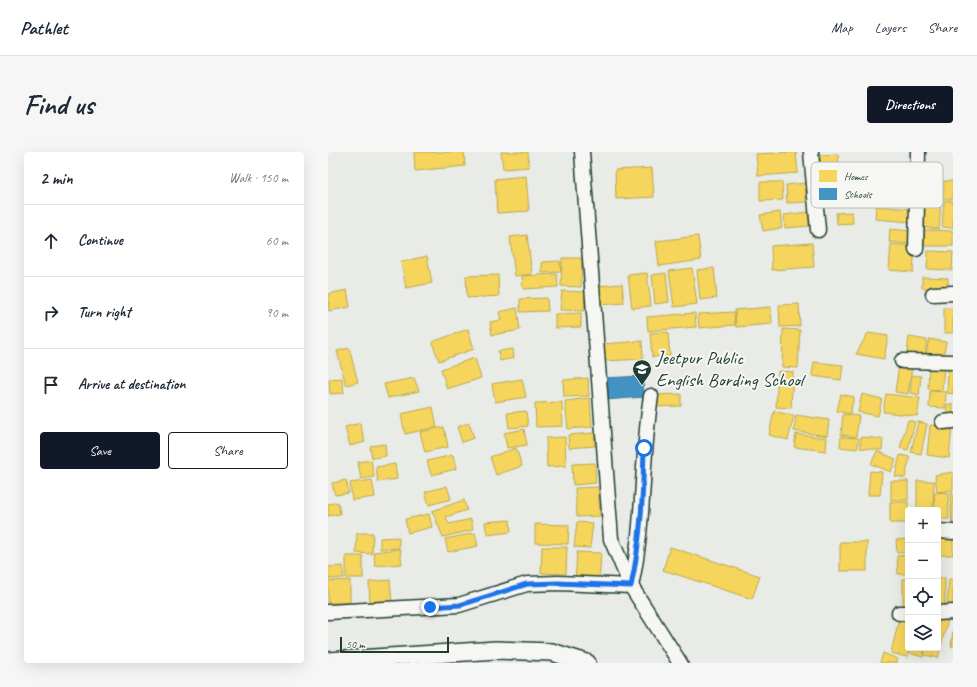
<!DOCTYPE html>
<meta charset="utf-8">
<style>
body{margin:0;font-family:Caveat,sans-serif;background:#f6f6f7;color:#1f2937}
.controls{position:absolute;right:12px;bottom:12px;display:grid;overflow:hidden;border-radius:4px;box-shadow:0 4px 16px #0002}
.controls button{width:36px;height:36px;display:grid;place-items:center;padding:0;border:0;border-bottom:1px solid #e0e1e3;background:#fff;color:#1f2937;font:20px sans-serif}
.scale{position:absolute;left:12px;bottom:10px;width:109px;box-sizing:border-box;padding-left:4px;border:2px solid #1f3d34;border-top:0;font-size:11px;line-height:14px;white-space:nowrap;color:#1f3d34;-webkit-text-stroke:3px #f6f6f2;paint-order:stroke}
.stop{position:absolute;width:12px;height:12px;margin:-9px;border:3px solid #1a73e8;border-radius:50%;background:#fff}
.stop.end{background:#1a73e8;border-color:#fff;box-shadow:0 1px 4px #0008}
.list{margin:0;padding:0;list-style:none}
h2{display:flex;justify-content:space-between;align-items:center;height:52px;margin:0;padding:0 16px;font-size:17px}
h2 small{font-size:13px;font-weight:400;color:#747a83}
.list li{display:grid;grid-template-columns:26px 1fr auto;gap:12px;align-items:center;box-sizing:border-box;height:72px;padding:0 16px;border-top:1px solid #e0e1e3}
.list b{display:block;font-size:15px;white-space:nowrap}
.list em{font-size:13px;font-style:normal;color:#747a83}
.actions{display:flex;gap:8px;padding:12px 16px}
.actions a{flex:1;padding:9px 0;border:1px solid #111827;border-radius:4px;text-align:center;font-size:14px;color:#111827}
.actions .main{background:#111827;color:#fff}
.icon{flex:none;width:22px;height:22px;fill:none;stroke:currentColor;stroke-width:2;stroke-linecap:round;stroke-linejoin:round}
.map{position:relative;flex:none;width:625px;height:511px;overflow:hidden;border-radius:4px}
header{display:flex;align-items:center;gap:24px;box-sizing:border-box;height:56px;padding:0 20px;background:#fff;border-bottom:1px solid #e0e1e3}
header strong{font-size:19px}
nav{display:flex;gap:22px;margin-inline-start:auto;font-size:14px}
.intro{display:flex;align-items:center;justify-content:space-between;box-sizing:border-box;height:96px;padding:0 24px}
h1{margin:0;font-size:28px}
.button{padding:10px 18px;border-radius:4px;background:#111827;color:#fff;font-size:14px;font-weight:700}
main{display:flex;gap:24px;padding:0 24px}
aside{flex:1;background:#fff;border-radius:4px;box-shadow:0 4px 16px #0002}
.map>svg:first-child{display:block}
</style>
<header>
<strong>Pathlet</strong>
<nav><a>Map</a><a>Layers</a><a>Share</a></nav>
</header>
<div class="intro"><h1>Find us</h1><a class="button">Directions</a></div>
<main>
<aside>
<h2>2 min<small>Walk · 150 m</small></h2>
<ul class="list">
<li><svg class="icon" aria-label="ahead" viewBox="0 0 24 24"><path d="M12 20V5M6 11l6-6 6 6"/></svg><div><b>Continue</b></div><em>60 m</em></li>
<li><svg class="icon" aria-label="right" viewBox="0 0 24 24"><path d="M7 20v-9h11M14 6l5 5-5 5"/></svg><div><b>Turn right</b></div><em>90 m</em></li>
<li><svg class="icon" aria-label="arrive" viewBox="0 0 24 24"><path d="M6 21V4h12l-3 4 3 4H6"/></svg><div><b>Arrive at destination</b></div></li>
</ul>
<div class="actions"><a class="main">Save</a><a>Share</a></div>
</aside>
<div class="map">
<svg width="625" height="511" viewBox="0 0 625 511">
<rect width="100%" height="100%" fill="#e9ebe7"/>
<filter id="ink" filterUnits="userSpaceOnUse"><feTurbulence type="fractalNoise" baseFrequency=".025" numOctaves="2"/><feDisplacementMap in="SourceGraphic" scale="8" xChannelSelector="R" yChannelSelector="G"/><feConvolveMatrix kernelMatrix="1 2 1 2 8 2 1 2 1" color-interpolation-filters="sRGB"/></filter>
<g filter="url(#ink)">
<g fill="#f6d55c" stroke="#b6a750">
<path d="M86,0H136L137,14L87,19Z"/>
<path d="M173,0H200L201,15L175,17Z"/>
<path d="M468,0L470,21L430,24L428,2Z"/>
<path d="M510,2L511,15L493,17L492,3Z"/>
<path d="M324,16L326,45L288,47L287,18Z"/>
<path d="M198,24L201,59L169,61L167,27Z"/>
<path d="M616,29H625V47H615Z"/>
<path d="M432,30H454L455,48L432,49Z"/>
<path d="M477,31L478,50L459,51L458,33Z"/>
<path d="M595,48L613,50L611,77L592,75Z"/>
<path d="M616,49H625V76L614,75Z"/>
<path d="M548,54L583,57L582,70L547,67Z"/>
<path d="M452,60L454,76L435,79L432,63Z"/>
<path d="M480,60L481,74L457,76L456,63Z"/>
<path d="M524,60L525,71L509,72L508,61Z"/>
<path d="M562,77L584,79L583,92L561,90Z"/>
<path d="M596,78L625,79V94H596Z"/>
<path d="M199,83L204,122L187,124L182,85Z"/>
<path d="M370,84L373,108L331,114L328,89Z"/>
<path d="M484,91L486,115L444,118L443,94Z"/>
<path d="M563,92L587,94L585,120L561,118Z"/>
<path d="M600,99L625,100L624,118L599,117Z"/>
<path d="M99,104L104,131L78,136L73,110Z"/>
<path d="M234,106H254L253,135L233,134Z"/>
<path d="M232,109L233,120L214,121V110Z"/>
<path d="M364,116L369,152L346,155L341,119Z"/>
<path d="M386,116L389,146L372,148L369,118Z"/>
<path d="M319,121L323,154L304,156L300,123Z"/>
<path d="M338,121L341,150L327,152L324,123Z"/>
<path d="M229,122L230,135L195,137L194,124Z"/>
<path d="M170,123L171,144L139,146L138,124Z"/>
<path d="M594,125L620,126V137L594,136Z"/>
<path d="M294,132L296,151L271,153L270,134Z"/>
<path d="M19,138L22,155L1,159L0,142Z"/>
<path d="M234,139L257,140L256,159L232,158Z"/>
<path d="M219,146L220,159L192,160V147Z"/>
<path d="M471,152L472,174L452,175L451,153Z"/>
<path d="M443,155L444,172L408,175L407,158Z"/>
<path d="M189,156L192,178L164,183L162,170L173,168L171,160Z"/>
<rect x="616" y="156" width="9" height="25"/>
<path d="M406,160L407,173L371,176L370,162Z"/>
<path d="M253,161V175L227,176V162Z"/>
<path d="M367,161L368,175L320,179L319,165Z"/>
<path d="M140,177L146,197L111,209L104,190Z"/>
<path d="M455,177L472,178L470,216L454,215Z"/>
<path d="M340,180L342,204L324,205L322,181Z"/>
<path d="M540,181L560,184L556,207L528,202Z"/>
<path d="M581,185L599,188L597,204L579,202Z"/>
<path d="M601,187L618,190L615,206L598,203Z"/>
<path d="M314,189L315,207L276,209L275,192Z"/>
<path d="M21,196L30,230L18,233L9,199Z"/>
<path d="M185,197L186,206L172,209L170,199Z"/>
<path d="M147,206L153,226L119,237L113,217Z"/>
<path d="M486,210L515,213L513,228L484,224Z"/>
<path d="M571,213L584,215L580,242L567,240Z"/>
<path d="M601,214L616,215L614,238L600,237Z"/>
<path d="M620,215L625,216V242L619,241Z"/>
<path d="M450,219L465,220L463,256L448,255Z"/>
<path d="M584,223L593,224L591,243L582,241Z"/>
<path d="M14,226L16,241L2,242L1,227Z"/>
<path d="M86,226L91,239L60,246L56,232Z"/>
<path d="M260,226L261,244L236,245L235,228Z"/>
<path d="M194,227L198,245L167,250L164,232Z"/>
<path d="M602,239L618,240L617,256L601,255Z"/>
<path d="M353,242V254L325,255V243Z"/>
<path d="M513,242L526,245L522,262L509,259Z"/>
<path d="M534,242L554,247L550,264L530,260Z"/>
<path d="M558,242L592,246L589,264L555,260Z"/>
<path d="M262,246L264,275L240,277L237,249Z"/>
<path d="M234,250L235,274L208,275L207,251Z"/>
<path d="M619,252H625V265H618Z"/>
<path d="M105,255L109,275L77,282L73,262Z"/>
<path d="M198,259L200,274L181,276L179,261Z"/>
<path d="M446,259L466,264L460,288L441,283Z"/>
<path d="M515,262L531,264L528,285L513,283Z"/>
<path d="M468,263L501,268L499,284L466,279Z"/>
<path d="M580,268L587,270L580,298L572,296Z"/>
<path d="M590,270L599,272L593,302L583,300Z"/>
<path d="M32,271L37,290L22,294L17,275Z"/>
<path d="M141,271L146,286L134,290L129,275Z"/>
<path d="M602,273L624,275L621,306L599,303Z"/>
<path d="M116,275L120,295L97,300L92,280Z"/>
<path d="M196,277L199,293L179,296L176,281Z"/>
<path d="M266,281L267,294L241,296L240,283Z"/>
<path d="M468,282L499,286L498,299L466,295Z"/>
<path d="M237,285L238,314L219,315L218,286Z"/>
<path d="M513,285L531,286L529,297L512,295Z"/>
<path d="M533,285L555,287L554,298L532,296Z"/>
<path d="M57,292L58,304L44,306L42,294Z"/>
<path d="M188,296L194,314L168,323L162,305Z"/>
<path d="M549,299L568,307L563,320L543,312Z"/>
<path d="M125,303L128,317L103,323L99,309Z"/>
<path d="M572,303L582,305L577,326L567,324Z"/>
<path d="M43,308L46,325L33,327L30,310Z"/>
<path d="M267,311L268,331L245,333L244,312Z"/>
<path d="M67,312L69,327L50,330L48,315Z"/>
<path d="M542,319L554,320L552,343H540Z"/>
<path d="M625,320V338L609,340L607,323Z"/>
<path d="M18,328L21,341L7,343L4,331Z"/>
<path d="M44,328L47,345L24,348L22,331Z"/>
<rect x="563" y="329" width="17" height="19"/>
<path d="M589,329H606L605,358H589Z"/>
<path d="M119,334L123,347L101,353L97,340Z"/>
<path d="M270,335L272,364L249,365L247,336Z"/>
<path d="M620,340L621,367H610V358H607L606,341Z"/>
<path d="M622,341H625V375H624Z"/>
<path d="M136,348L139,358L118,365L121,372L143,367L145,378L115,385L104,359Z"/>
<path d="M10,350L12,362L0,364V352Z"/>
<rect x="562" y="350" width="18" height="21"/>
<path d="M101,362L104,375L80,381L77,367Z"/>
<path d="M182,368L183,380L159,383L157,370Z"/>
<path d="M249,370L265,371L262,396L246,395Z"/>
<path d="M207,372L241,373L240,392L207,391Z"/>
<path d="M29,381H45L44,402L28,401Z"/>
<path d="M147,381L150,394L120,400L117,387Z"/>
<path d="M71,385V396L52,397V386Z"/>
<path d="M580,387V400L569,401L568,388Z"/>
<rect x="610" y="387" width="15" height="16"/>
<rect x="512" y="390" width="27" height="29"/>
<path d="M214,395H239L238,422L213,421Z"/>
<path d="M342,395L432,424L424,447L335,418Z"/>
<path d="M72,397L74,412L47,414L46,400Z"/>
<path d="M249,400L273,401L271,431L247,430Z"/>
<path d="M580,403V422H570L569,404Z"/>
<rect x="18" y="404" width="17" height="22"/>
<path d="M15,414L16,426L0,427V415Z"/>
<rect x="610" y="426" width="7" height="27"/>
<rect x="575" y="427" width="5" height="28"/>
<path d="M621,427H625V454H619Z"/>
<path d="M22,428V451H0V429Z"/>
<path d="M62,428L64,450L42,452L41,430Z"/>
<path d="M572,463L580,464V496H582L579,505L563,501Z"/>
<path d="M610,464L620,467L610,506L596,503L597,496H610Z"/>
<path d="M625,478V495L623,494Z"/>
<path d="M582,496H597L595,505L581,501Z"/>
<path d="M555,501L570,507L569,511H552Z"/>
</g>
<path fill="#4393c3" stroke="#387998" d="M315,224L316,245L277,248L275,226Z"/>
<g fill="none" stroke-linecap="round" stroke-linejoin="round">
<g stroke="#1f3d34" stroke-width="17">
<g id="minor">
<path d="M254,0L283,387L303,434L352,511"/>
<path d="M483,0L490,78"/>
<path d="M588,97L590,0"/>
<path d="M605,142L625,141"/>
<path d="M574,209L625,210"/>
<path d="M615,270L625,269"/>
<path d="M610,379L625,380"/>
<path d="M0,460L131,453L199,432L230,431L303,434C317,371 313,307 323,244"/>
<path d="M571,461H580"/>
<path d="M610,461L625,460"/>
</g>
</g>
<g stroke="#1f3d34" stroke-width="20">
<path id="tertiary" d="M0,509L168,498L224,500L259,511"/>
</g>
<use href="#minor" stroke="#f6f6f2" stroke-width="14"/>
<use href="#tertiary" stroke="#f6f6f2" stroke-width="17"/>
</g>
</g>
<g fill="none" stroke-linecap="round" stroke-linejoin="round" filter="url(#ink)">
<path stroke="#1a73e8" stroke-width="5" d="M102,455L132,453L199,432L230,431L303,434C313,388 315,343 316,296"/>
</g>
<defs>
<g id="school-pin" transform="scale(1)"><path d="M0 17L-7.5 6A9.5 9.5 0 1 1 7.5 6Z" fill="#1f3d34" stroke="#f6f6f2"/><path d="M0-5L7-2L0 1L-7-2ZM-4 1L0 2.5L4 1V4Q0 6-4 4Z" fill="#fff"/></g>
</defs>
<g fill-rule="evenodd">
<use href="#school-pin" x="314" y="217"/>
</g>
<g text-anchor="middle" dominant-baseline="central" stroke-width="4" stroke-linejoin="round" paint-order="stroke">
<g font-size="19" fill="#1f3d34" stroke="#f6f6f2" text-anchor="start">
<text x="328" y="206">Jeetpur Public<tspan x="328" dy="22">English Bording School</tspan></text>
</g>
</g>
<rect x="483" y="10" width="132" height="46" rx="6" fill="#f6f6f2" stroke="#b6beb9" stroke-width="1"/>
<rect x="491" y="18" width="18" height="12" fill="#f6d55c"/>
<rect x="491" y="36" width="18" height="12" fill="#4393c3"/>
<g font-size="11" fill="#1f3d34">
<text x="516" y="28">Homes</text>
<text x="516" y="46">Schools</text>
</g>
</svg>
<div class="controls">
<button>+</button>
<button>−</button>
<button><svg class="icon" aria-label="locate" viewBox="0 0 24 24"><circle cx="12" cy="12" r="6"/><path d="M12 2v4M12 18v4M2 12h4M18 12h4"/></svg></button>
<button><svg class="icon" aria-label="layers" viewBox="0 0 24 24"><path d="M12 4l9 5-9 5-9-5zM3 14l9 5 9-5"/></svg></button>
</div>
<div class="scale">50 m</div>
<div class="stop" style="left:316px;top:296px"></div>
<div class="stop end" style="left:102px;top:455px"></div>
</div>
</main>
